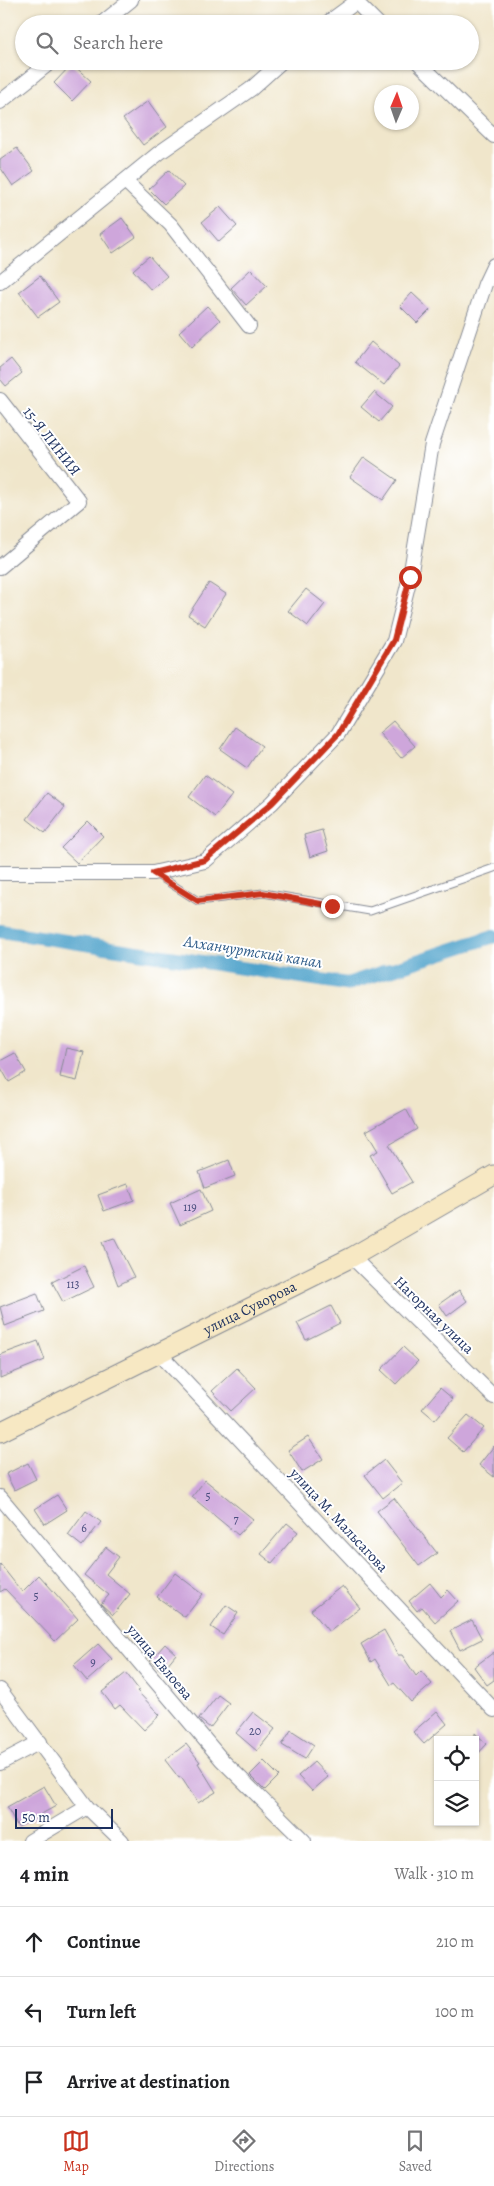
<!DOCTYPE html>
<meta charset="utf-8">
<style>
body{margin:0;font-family:Alegreya,serif;background:#f2f2f2;color:#202124}
.controls{position:absolute;right:15px;bottom:15px;display:grid;overflow:hidden;border-radius:0px;box-shadow:0 1px 4px #0004}
.controls button{width:45px;height:45px;display:grid;place-items:center;padding:0;border:0;border-bottom:1px solid #e0e0e0;background:#fff;color:#202124;font:25px sans-serif}
.compass{position:absolute;left:374px;top:85px;width:45px;height:45px;border-radius:50%;background:#fff;box-shadow:0 1px 4px #0004;rotate:2deg}
.scale{position:absolute;left:15px;bottom:12px;width:98px;box-sizing:border-box;padding-left:5px;border:2px solid #1b2f5e;border-top:0;font-size:14px;line-height:18px;white-space:nowrap;color:#1b2f5e;-webkit-text-stroke:4px #fff;paint-order:stroke}
.stop{position:absolute;width:15px;height:15px;margin:-11px;border:4px solid #c8321e;border-radius:50%;background:#fff}
.stop.end{background:#c8321e;border-color:#fff;box-shadow:0 1px 5px #0008}
.list{margin:0;padding:0;list-style:none}
h2{display:flex;justify-content:space-between;align-items:center;height:65px;margin:0;padding:0 20px;font-size:21px}
h2 small{font-size:16px;font-weight:400;color:#757577}
.list li{display:grid;grid-template-columns:32px 1fr auto;gap:15px;align-items:center;box-sizing:border-box;height:70px;padding:0 20px;border-top:1px solid #e0e0e0}
.list b{display:block;font-size:19px;white-space:nowrap}
.list em{font-size:16px;font-style:normal;color:#757577}
.icon{flex:none;width:28px;height:28px;fill:none;stroke:currentColor;stroke-width:2;stroke-linecap:round;stroke-linejoin:round}
.map{position:relative;flex:none;width:494px;height:1841px;overflow:hidden}
.search{position:absolute;background:#fff;box-shadow:0 1px 4px #0004;left:15px;right:15px;top:15px;height:55px;display:flex;align-items:center;gap:12px;box-sizing:border-box;padding:0 18px;border-radius:28px;color:#757577;font-size:19px}
.sheet{height:275px;background:#fff}
nav{display:flex;justify-content:space-around;align-items:center;box-sizing:border-box;height:70px;border-top:1px solid #e0e0e0;background:#fff;font-size:14px;color:#757577}
nav a{display:grid;justify-items:center;gap:2px}
nav .on{color:#c8321e}
.map>svg:first-child{display:block}
</style>
<div class="map">
<svg width="494" height="1841" viewBox="0 0 494 1841">
<rect width="100%" height="100%" fill="#fff"/>
<filter id="ink" filterUnits="userSpaceOnUse"><feTurbulence type="fractalNoise" baseFrequency=".02" numOctaves="2"/><feDisplacementMap in="SourceGraphic" scale="10" xChannelSelector="R" yChannelSelector="G"/><feConvolveMatrix kernelMatrix="1 2 1 2 8 2 1 2 1" color-interpolation-filters="sRGB"/></filter>
<filter id="wash" filterUnits="userSpaceOnUse"><feTurbulence type="fractalNoise" baseFrequency=".0096" numOctaves="4" result="noise"/><feDisplacementMap in="SourceGraphic" scale="20" xChannelSelector="R" yChannelSelector="G"/><feGaussianBlur stdDeviation="1.12" result="paint"/><feColorMatrix in="noise" values="0 0 0 0 0 0 0 0 0 0 0 0 0 0 0 0 0 1.4 0 .05"/><feComposite in="paint" operator="in"/></filter>
<g filter="url(#wash)">
<rect width="100%" height="100%" fill="#f0e6cb"/>
<g fill="none" stroke-linecap="round" stroke-linejoin="round">
<path stroke="#50a3cb" stroke-width="14" d="M0,931L347,984L494,936"/>
</g>
<g id="blocks">
<g fill="#cea6db">
<path d="M72,64L91,81L72,101L54,83Z"/>
<path d="M148,101L167,127L143,145L123,119Z"/>
<path d="M17,148L34,171L13,186L0,167V160Z"/>
<path d="M169,170L184,186L164,204L149,189Z"/>
<path d="M220,207L237,226L219,242L202,222Z"/>
<path d="M122,218L136,237L113,253L100,234Z"/>
<path d="M149,256L167,276L151,290L133,270Z"/>
<path d="M251,269L267,286L246,305L231,288Z"/>
<path d="M40,276L59,302L38,317L19,292Z"/>
<path d="M412,293L430,310L417,323L400,306Z"/>
<path d="M207,306L220,320L192,347L179,332Z"/>
<path d="M371,342L399,366L384,385L355,362Z"/>
<path d="M11,359L22,373L6,386L0,379V368Z"/>
<path d="M374,392L392,407L379,422L361,407Z"/>
<path d="M364,457L397,480L383,500L350,477Z"/>
<path d="M209,583L226,594L205,626L188,615Z"/>
<path d="M306,589L325,604L308,626L288,611Z"/>
<path d="M393,721L415,746L401,758L379,733Z"/>
<path d="M235,727L262,746L247,768L220,749Z"/>
<path d="M205,775L232,795L215,817L189,797Z"/>
<path d="M47,793L65,807L45,833L27,819Z"/>
<path d="M88,821L103,836L77,863L61,848Z"/>
<path d="M322,830L328,851L310,857L304,835Z"/>
<path d="M66,1048L84,1052L77,1081L60,1077Z"/>
<path d="M15,1053L26,1072L9,1082L0,1066V1061Z"/>
<path d="M406,1109L417,1129L389,1145L412,1182L392,1193L370,1155L378,1151L366,1131Z"/>
<path d="M229,1160L235,1176L205,1188L199,1172Z"/>
<path d="M128,1184L134,1200L104,1211L98,1195Z"/>
<path d="M201,1189L211,1211L180,1225L170,1203Z"/>
<path d="M114,1238L134,1277L118,1285L102,1242Z"/>
<path d="M84,1266L94,1287L63,1302L52,1282Z"/>
<path d="M459,1290L467,1301L447,1316L439,1304Z"/>
<path d="M37,1293L44,1311L5,1326L0,1307Z"/>
<path d="M331,1306L340,1323L306,1340L297,1323Z"/>
<path d="M38,1341L45,1360L0,1378V1355Z"/>
<path d="M403,1347L418,1361L396,1384L381,1370Z"/>
<path d="M237,1368L256,1388L231,1411L212,1391Z"/>
<path d="M440,1388L453,1399L435,1420L422,1409Z"/>
<path d="M468,1415L484,1428L463,1452L447,1438Z"/>
<path d="M308,1437L323,1459L302,1472L288,1450Z"/>
<path d="M494,1446V1477L479,1465Z"/>
<path d="M384,1460L402,1483L383,1498L365,1475Z"/>
<path d="M28,1463L36,1479L14,1490L6,1474Z"/>
<path d="M205,1480L253,1519L238,1535L192,1497Z"/>
<path d="M57,1495L67,1510L45,1524L35,1509Z"/>
<path d="M394,1498L437,1553L419,1566L377,1511Z"/>
<path d="M86,1511L101,1522L82,1546L68,1535Z"/>
<path d="M287,1523L298,1532L272,1563L261,1554Z"/>
<path d="M106,1547L119,1557L106,1574L130,1594L113,1615L101,1604L109,1595L84,1575Z"/>
<path d="M0,1564L22,1592L39,1575L78,1619L55,1641L5,1589L0,1592Z"/>
<path d="M175,1573L203,1594L185,1617L157,1597Z"/>
<path d="M430,1583L441,1597L448,1590L458,1601L435,1622L422,1607L417,1611L409,1601Z"/>
<path d="M342,1586L360,1608L329,1632L311,1610Z"/>
<path d="M226,1605L238,1613L223,1635L211,1627Z"/>
<path d="M472,1620L482,1639L460,1650L450,1631Z"/>
<path d="M384,1630L398,1655H402L416,1676L421,1671L432,1684L411,1702L394,1683L391,1685L375,1659L371,1662L361,1644Z"/>
<path d="M98,1644L112,1659L87,1681L74,1665Z"/>
<path d="M165,1644L176,1654L162,1671L150,1661Z"/>
<path d="M494,1652V1680L487,1685L474,1667Z"/>
<path d="M126,1673L139,1690L137,1691L160,1715L144,1730L120,1705L115,1709L102,1692Z"/>
<path d="M218,1695L229,1703L210,1728L199,1719Z"/>
<path d="M437,1711L447,1724L424,1744L413,1732Z"/>
<path d="M253,1712L275,1729L257,1751L236,1733Z"/>
<path d="M291,1730L314,1745L305,1759L282,1745Z"/>
<path d="M475,1733L487,1744L475,1757Z"/>
<path d="M186,1744L200,1762L198,1763L216,1792L198,1803L181,1777L179,1778L165,1760Z"/>
<path d="M264,1761L279,1776L265,1790L250,1775Z"/>
<path d="M314,1762L328,1777L312,1791L298,1776Z"/>
<path d="M44,1786L56,1806L18,1827L7,1807Z"/>
</g>
</g>
</g>
<g filter="url(#ink)">
<use href="#blocks" fill-opacity="0" stroke="#868a94" stroke-width="1"/>
<g fill="none" stroke-linecap="round" stroke-linejoin="round">
<g stroke="#868a94" stroke-width="9">
<path id="service" d="M154,873L198,901L263,893L370,911L494,868"/>
</g>
<g stroke="#868a94" stroke-width="16">
<g id="minor">
<path d="M354,0L378,24"/>
<path d="M101,24L131,0"/>
<path d="M326,24L356,2"/>
<path d="M417,61L494,136"/>
<path d="M0,102L52,61"/>
<path d="M125,181L171,225L249,326"/>
<path d="M0,282L159,153L251,89L282,61"/>
<path d="M0,400L79,501L0,567"/>
<path d="M0,873H153L205,861L272,803L338,734L394,641L410,577L432,444L485,284L494,265"/>
<path d="M352,1257L494,1397"/>
<path d="M159,1353L494,1710"/>
<path d="M0,1497L222,1760L304,1841"/>
<path d="M0,1690L87,1807L122,1841"/>
<path d="M0,1763L40,1742"/>
<path d="M30,1841L87,1807"/>
</g>
</g>
<g stroke="#868a94" stroke-width="21">
<g id="secondary">
<path id="s1" d="M0,1432L352,1257L494,1175"/>
</g>
</g>
<use href="#service" stroke="#fff" stroke-width="7"/>
<use href="#minor" stroke="#fff" stroke-width="14"/>
<use href="#secondary" stroke="#f7e8c3" stroke-width="19"/>
</g>
</g>
<g fill="none" stroke-linecap="round" stroke-linejoin="round" filter="url(#ink)">
<path stroke="#c8321e" stroke-width="6" d="M332,906L263,893L198,901L153,873L205,860L272,803L338,734L394,640L410,577"/>
</g>
<g text-anchor="middle" dominant-baseline="central" stroke-width="4" stroke-linejoin="round" paint-order="stroke">
<g font-size="12" fill="#484d7d">
<text x="190" y="1207">119</text>
<text x="73" y="1284">113</text>
<text x="208" y="1496">5</text>
<text x="236" y="1519">7</text>
<text x="84" y="1528">6</text>
<text x="36" y="1596">5</text>
<text x="93" y="1662">9</text>
<text x="255" y="1731">20</text>
</g>
<g font-size="15" fill="#1b2f5e" stroke="#fff">
<text transform="translate(52 441) rotate(52)">15-Я ЛИНИЯ</text>
<text stroke="none"><textPath href="#s1" startOffset="279">улица Суворова</textPath></text>
<text transform="translate(434 1315) rotate(44)">Нагорная улица</text>
<text transform="translate(339 1520) rotate(47)">улица М. Мальсагова</text>
<text transform="translate(160 1662) rotate(50)">улица Евлоева</text>
</g>
<g font-size="16" font-style="italic" fill="#305d8a" stroke="#fff">
<text transform="translate(253 952) rotate(9)">Алханчуртский канал</text>
</g>
</g>
</svg>
<div class="controls">
<button><svg class="icon" aria-label="locate" viewBox="0 0 24 24"><circle cx="12" cy="12" r="6"/><path d="M12 2v4M12 18v4M2 12h4M18 12h4"/></svg></button>
<button><svg class="icon" aria-label="layers" viewBox="0 0 24 24"><path d="M12 4l9 5-9 5-9-5zM3 14l9 5 9-5"/></svg></button>
</div>
<svg class="compass" viewBox="-18 -18 36 36"><path d="M0-13l5 13h-10z" fill="#e53935"/><path d="M0 13l5-13h-10z" fill="#757577"/></svg>
<div class="scale">50 m</div>
<div class="stop" style="left:410px;top:577px"></div>
<div class="stop end" style="left:332px;top:906px"></div>
<div class="search"><svg class="icon" aria-label="search" viewBox="0 0 24 24"><circle cx="10" cy="10" r="6"/><path d="M15 15l6 6"/></svg>Search here</div>
</div>
<section class="sheet">
<h2>4 min<small>Walk · 310 m</small></h2>
<ul class="list">
<li><svg class="icon" aria-label="ahead" viewBox="0 0 24 24"><path d="M12 20V5M6 11l6-6 6 6"/></svg><div><b>Continue</b></div><em>210 m</em></li>
<li><svg class="icon" aria-label="left" viewBox="0 0 24 24"><path d="M17 20v-9H6M10 6l-5 5 5 5"/></svg><div><b>Turn left</b></div><em>100 m</em></li>
<li><svg class="icon" aria-label="arrive" viewBox="0 0 24 24"><path d="M6 21V4h12l-3 4 3 4H6"/></svg><div><b>Arrive at destination</b></div></li>
</ul>
</section>
<nav>
<a class="on"><svg class="icon" aria-label="map" viewBox="0 0 24 24"><path d="M3 6l6-2 6 2 6-2v14l-6 2-6-2-6 2zM9 4v14M15 6v14"/></svg>Map</a>
<a><svg class="icon" aria-label="directions" viewBox="0 0 24 24"><path d="M12 3l9 9-9 9-9-9zM9 14v-3h6M13 9l2 2-2 2"/></svg>Directions</a>
<a><svg class="icon" aria-label="saved" viewBox="0 0 24 24"><path d="M7 4h10v16l-5-4-5 4z"/></svg>Saved</a>
</nav>
